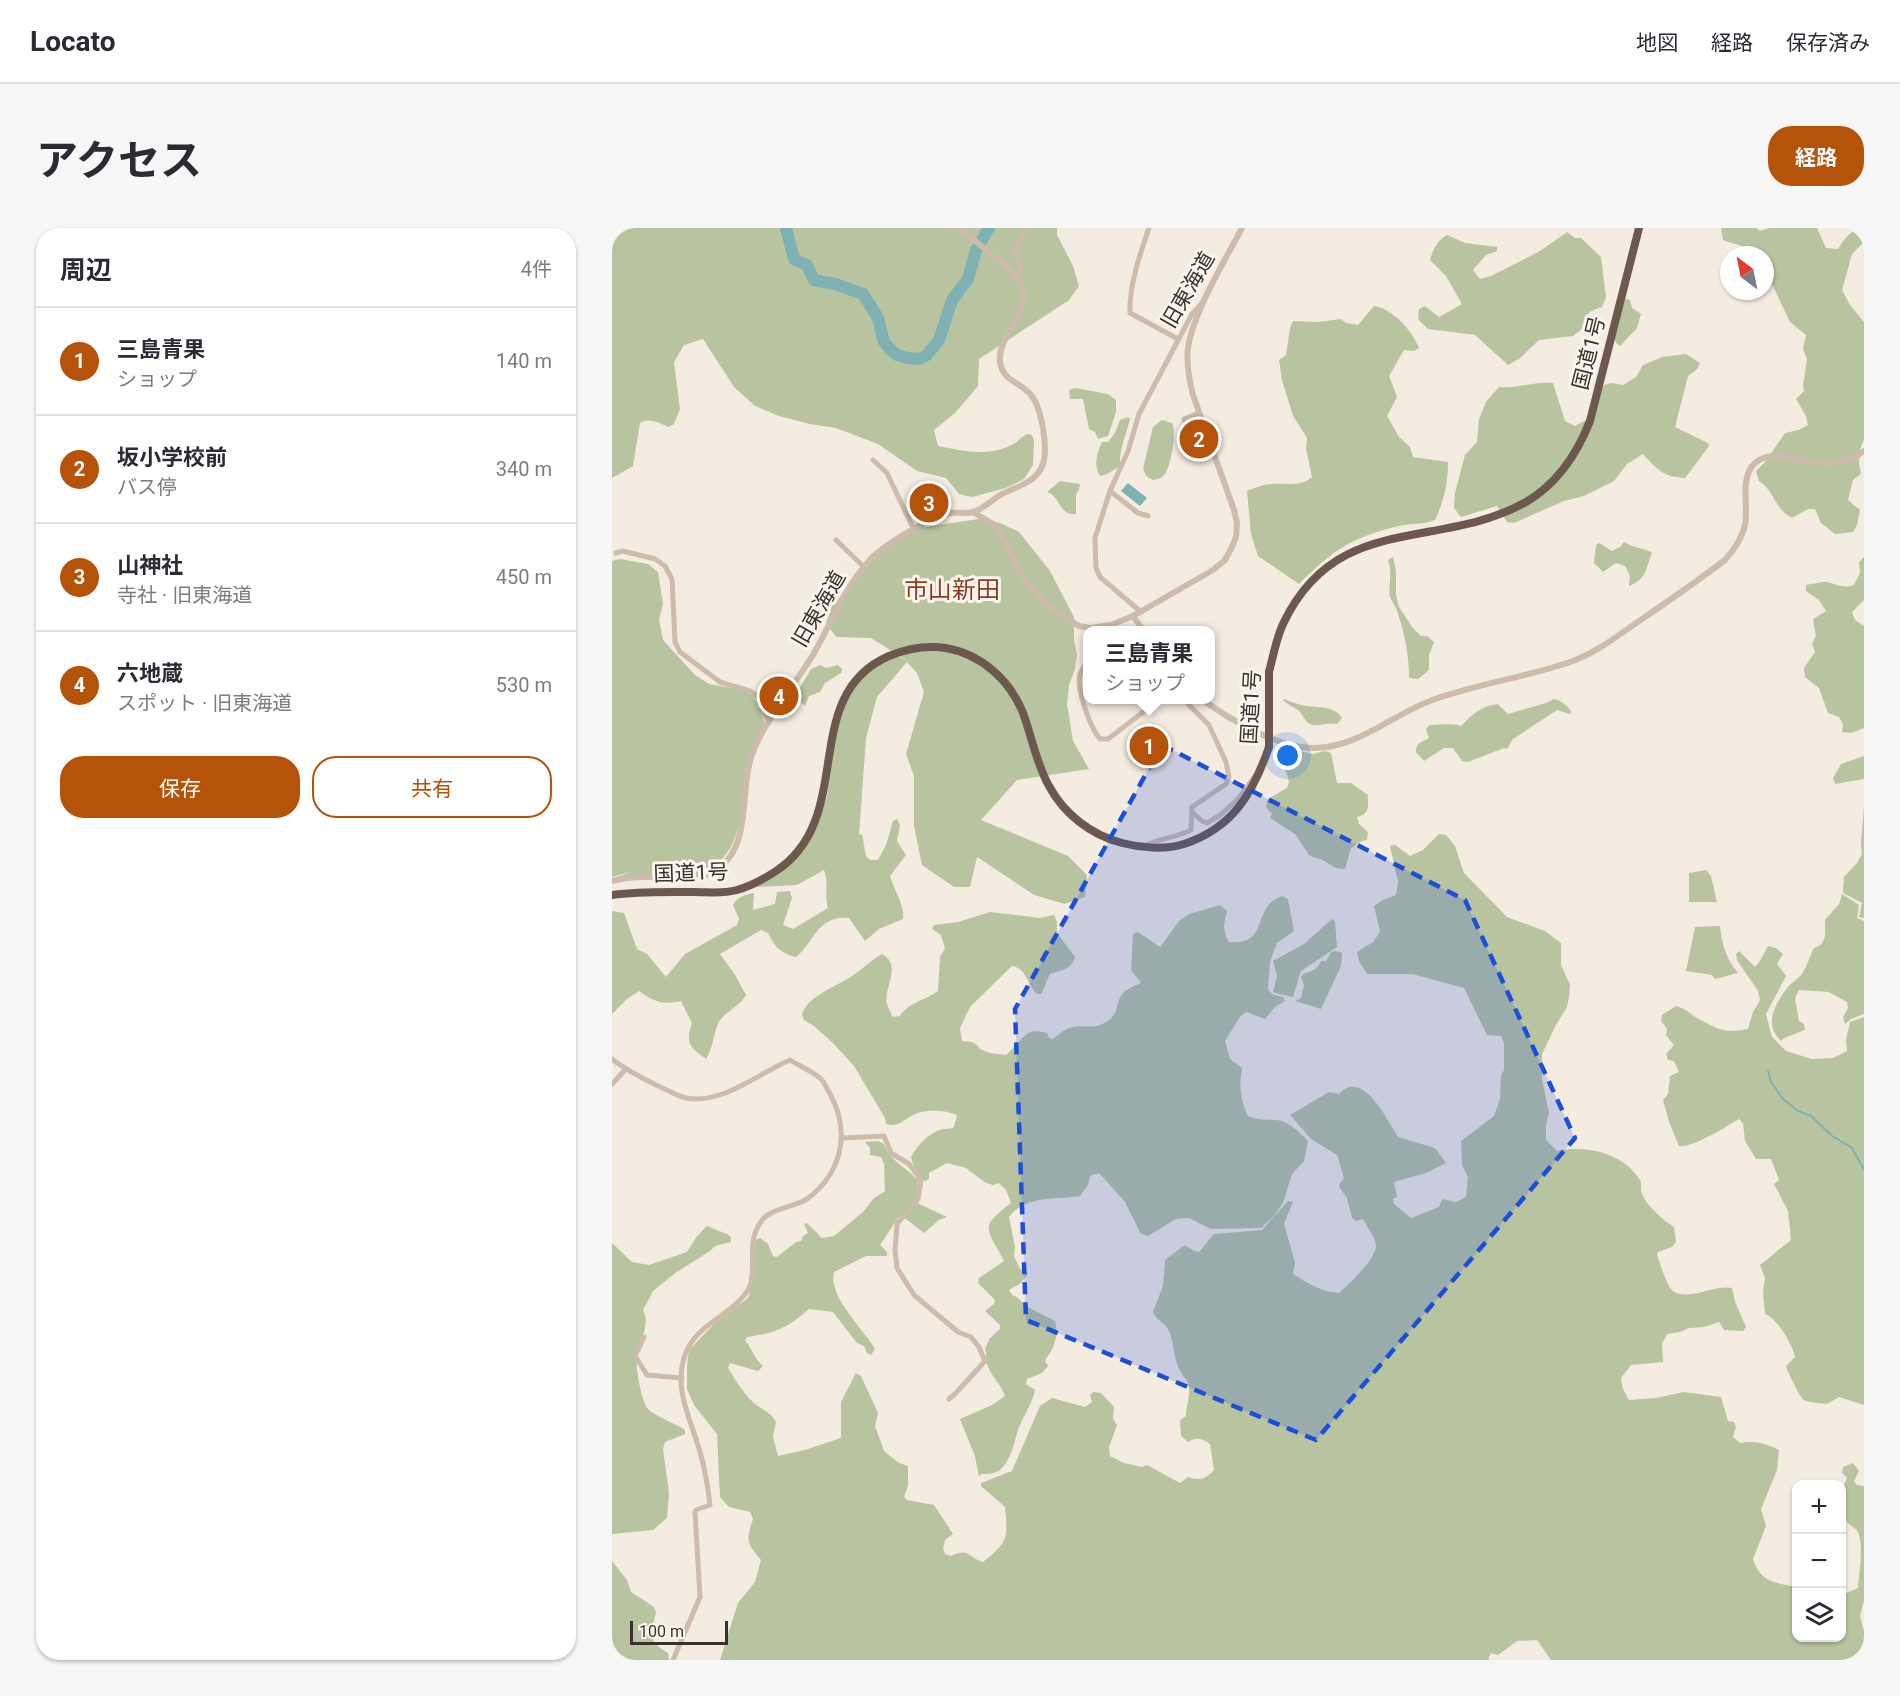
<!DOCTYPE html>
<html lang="ja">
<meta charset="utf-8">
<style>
body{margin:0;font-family:Roboto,"Noto Sans JP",sans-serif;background:#f7f7f7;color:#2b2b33}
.controls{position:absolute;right:18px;bottom:18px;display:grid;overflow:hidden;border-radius:12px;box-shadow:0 2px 4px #0004}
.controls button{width:54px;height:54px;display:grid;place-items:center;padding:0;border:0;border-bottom:2px solid #e1e1e2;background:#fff;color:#2b2b33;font:30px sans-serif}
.compass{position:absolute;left:1108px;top:18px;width:54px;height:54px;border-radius:50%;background:#fff;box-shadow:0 2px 4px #0004;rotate:328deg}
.scale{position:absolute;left:18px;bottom:15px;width:98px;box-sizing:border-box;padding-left:6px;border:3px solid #3b302b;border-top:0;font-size:16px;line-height:21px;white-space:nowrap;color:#3b302b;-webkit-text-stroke:4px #fbf5ee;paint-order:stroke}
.you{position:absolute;left:676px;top:528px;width:21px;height:21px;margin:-15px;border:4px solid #fff;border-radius:50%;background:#1a73e8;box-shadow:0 0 0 9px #1a73e833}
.badge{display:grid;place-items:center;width:39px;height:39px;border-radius:50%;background:#b45309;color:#fff;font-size:20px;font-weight:700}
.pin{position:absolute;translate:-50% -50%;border:3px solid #fff;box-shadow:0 2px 6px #0006}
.popup{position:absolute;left:471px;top:398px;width:132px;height:78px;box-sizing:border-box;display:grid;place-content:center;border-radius:12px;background:#fff;filter:drop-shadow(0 2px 4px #0005);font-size:20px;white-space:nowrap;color:#7c7c81}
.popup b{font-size:22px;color:#2b2b33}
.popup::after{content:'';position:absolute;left:50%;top:100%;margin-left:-12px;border:12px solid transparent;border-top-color:#fff}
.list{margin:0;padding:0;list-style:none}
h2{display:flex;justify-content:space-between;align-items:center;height:78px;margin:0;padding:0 24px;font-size:26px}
h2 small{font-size:20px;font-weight:400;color:#7c7c81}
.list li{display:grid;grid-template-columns:39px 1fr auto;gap:18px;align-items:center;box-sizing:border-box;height:108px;padding:0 24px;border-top:2px solid #e1e1e2}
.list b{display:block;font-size:22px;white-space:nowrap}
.list p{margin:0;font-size:20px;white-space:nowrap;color:#7c7c81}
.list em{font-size:20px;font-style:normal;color:#7c7c81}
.actions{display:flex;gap:12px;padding:18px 24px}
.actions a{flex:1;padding:14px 0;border:2px solid #b45309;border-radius:24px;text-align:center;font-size:21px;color:#b45309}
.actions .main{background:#b45309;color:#fff}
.icon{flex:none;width:33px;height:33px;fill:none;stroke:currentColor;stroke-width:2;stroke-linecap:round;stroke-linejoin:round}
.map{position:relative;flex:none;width:1252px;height:1432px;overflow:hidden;border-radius:24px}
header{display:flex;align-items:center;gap:36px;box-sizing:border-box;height:84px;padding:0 30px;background:#fff;border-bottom:2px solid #e1e1e2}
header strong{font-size:28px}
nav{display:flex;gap:33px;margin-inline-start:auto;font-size:21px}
.intro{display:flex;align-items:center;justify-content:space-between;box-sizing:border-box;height:144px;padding:0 36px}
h1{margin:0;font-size:42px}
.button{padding:15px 27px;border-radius:24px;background:#b45309;color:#fff;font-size:21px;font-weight:700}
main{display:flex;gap:36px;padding:0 36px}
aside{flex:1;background:#fff;border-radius:24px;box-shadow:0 2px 4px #0004}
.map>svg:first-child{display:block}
</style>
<header>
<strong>Locato</strong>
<nav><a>地図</a><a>経路</a><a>保存済み</a></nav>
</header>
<div class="intro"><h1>アクセス</h1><a class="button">経路</a></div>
<main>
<aside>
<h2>周辺<small>4件</small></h2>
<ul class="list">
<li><span class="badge">1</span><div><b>三島青果</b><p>ショップ</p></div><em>140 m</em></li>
<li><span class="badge">2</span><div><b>坂小学校前</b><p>バス停</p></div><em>340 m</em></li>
<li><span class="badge">3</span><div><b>山神社</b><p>寺社 · 旧東海道</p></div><em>450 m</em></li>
<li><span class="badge">4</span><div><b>六地蔵</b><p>スポット · 旧東海道</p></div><em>530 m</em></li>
</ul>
<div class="actions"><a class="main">保存</a><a>共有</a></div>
</aside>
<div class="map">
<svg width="1252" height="1432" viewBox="0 0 1252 1432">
<rect width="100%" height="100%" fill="#f4ebe1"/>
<g fill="#b8c4a0">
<path d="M0,0H445V7L461,38L467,58L457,72L367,131L366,158L343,185L322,202L326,218C351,223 379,230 403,215C407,212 410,209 415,206L420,207L422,213L421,237L412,251L394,260L360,269L347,266L334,250L305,243L266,216L224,200L198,196L167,188L143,178L122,159L91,111L72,117L62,134L68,181L62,196L57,199C47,195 37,189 28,195L21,238L0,250Z"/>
<path d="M1109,0H1144L1148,3L1157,0H1205L1214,20L1226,21C1232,11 1240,0 1252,0V14L1240,26L1230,62L1238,77L1252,94V212C1246,222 1246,235 1249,246L1241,252L1236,272L1248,282L1245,297L1241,304L1223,306L1209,295L1203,281H1196L1180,290C1163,282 1162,262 1147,253L1144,243L1153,234L1173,205L1187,202L1196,197L1194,188L1184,171L1192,163L1191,157L1195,131L1191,121L1194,107L1178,94L1160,56L1153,55V27H1142L1139,21L1111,12Z"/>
<path d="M955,4L963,10H969L989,29L994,69L990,79C975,84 973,86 970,101L961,108L927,112L907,131L896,137L863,107L816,101L806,91L807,81L813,78L827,89L850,76L834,48L818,32C821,21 825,13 835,7L853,15L885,19V23L874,27L861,42L868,51L879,48L928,23Z"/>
<path d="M1012,70L1018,72L1020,80L1029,86L1025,100L1008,118L1004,115L1002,109Z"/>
<path d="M762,78C782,81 800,103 807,120L802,123L792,122L777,148L785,169L775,188L787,209L798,219L801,229L836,234C836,256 832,273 823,292C811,297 799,295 787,298C740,309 721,322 687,356L646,328L639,306L635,263C643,260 651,256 660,256C673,255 689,259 700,249L694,220L695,210L681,188L670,152L667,132L674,127L678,100L681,93L707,94L729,91L734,95L746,97Z"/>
<path d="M1074,126L1088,135L1085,141L1076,148L1063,199L1096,215L1097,218L1073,250C1049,248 1046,242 1031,226L1015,236L1002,253L972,268L952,273L902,295L895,294L885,278L849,289L842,280L843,265L853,227L865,214L867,191L874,174L887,159C905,161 923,153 941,155L953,193L963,198L974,192L992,157L999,155L1011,157L1024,149L1031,137L1050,129Z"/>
<path d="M464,160L496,166L504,172V184L496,208L486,211L483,204L477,201L471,171H458L457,162Z"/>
<path d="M516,189L518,191C514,208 507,221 508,238L495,246L488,248C481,237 485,225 490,214H496L503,205L508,192Z"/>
<path d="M550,192L560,195C565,203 559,237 553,246C550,250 546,251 541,252L534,248L531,241L541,199Z"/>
<path d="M448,253L468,256L467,262L464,266V286C448,289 448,268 435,264Z"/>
<path d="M367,291L388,295L407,304L438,343L462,389V411L465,427L463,441L457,457L455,476L461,513L477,541L405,552L369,592L456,628L475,647L473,669L453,676L422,667L365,629L358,659H342L310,637L302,598V548L294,526L312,464L305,445L295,434L265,469L254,510L247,607L250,606L254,628L258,632H266L274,617L281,593L285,591L288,597L285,613L294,627L278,648C282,662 293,678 291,691L267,701L253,713L237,690C205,687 203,714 184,729C168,725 163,719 156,705L149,702L108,726L123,747L134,767C128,778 116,782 109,791C102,799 102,819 94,831C78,820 73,815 80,795L69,773C49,777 43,774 27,763L15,771L0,786V683L12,685L25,721L35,726L54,749L73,726L125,697L127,691L121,677C125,669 134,666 142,665L141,682L163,676L165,664L178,663L180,670L171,697L181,701L216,680C212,667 217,655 212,642L185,657L146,659L192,621L200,606L215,569L226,484L249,448L282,426L294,432L259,410L224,409L214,395L220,378L264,329L283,313L306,300Z"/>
<path d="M1012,314C1021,320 1034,320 1040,325C1034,340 1034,352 1017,358L1018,348L1013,338L1004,335L991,344L982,335L984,317L987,315L1000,323L1008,319Z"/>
<path d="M781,329L784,344V367L787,379L800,399L809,408H815L822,414L817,427V442L806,451L797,450C797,428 793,406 786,386C785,380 780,374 778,369C776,359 781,345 776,332Z"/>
<path d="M1252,329V372L1240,384L1243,392L1252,398V500L1239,505L1230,504L1231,496L1227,489L1216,485L1207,460L1193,449L1192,440L1203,424L1200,416L1204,408L1201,391L1214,383L1207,372L1194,363V357C1201,356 1207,354 1214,354C1225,356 1231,361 1242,357L1248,345L1247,334Z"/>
<path d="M8,331L36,336L46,344L51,376L47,391L51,412L83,447L97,456L138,463L148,481L154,499C148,513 139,528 136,542C128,587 131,641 72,649C49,652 25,650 3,650L18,644L0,649V333Z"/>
<path d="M208,437L214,440L226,437L230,441L229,445L213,455L208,464L197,468L193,478L183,468L199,441Z"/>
<path d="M672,471C679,474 688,477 695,478C708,480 723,478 730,490L725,496C717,494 709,498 701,497C694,496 691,487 687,483C682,479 676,477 671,472Z"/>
<path d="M942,471C949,473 954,476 959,483L958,486L945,482L901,511L895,521L892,520L856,534L850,533L841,520H832L812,533L804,524C804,514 809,515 817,510L814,501L818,497C829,497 838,495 849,498C861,486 869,478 886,476L896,486L934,475Z"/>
<path d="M671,519L701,526L713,523L719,525L725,555H739L756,567C756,578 758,586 745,589L747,596L756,604L755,612L750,613L739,620L733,641C722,642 717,634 708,631C704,630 700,629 697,627L683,606L658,590L660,586L654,579L656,571L675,560L677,554C676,551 676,547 674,544C668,532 664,537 667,520Z"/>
<path d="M1252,528V551L1223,556L1221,550L1229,536Z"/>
<path d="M1252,578V690L1247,689L1250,675L1231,665L1232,649L1245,635L1250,626L1249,615Z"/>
<path d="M827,606L834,607L843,618L852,645L895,689L933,703L949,715V737L958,757L957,769L955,779L944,797L930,826V851L937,885L934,897V912L945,923C975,917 1011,925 1028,952C1030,956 1028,961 1030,966C1035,978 1052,993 1062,999L1064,1014L1060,1019L1046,1024L1045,1027C1048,1035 1054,1056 1060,1062C1074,1075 1102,1056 1120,1060L1123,1074L1134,1099L1131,1103L1112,1102L1107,1094L1092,1099L1077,1100L1068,1104L1055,1106L1050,1116L1051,1134L1019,1137L1009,1150L1011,1161L1017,1172L1044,1170L1072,1164L1109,1169L1116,1193L1122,1194L1124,1199L1121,1209L1128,1215C1142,1212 1155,1216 1167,1222L1165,1242L1149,1281L1154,1298L1141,1331C1149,1355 1162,1354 1184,1359V1410H1230V1367L1246,1360C1247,1346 1252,1317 1246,1304C1244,1300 1238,1298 1236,1295C1226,1282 1228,1264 1235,1250L1230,1245L1231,1239L1241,1235L1247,1243L1242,1253L1245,1257L1252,1258V1372L1248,1388L1252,1403V1432H939L925,1412L905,1413L886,1427L879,1425L876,1431L878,1432H108L126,1375L143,1354L149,1332C134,1314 134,1313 141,1291L138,1284L117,1279L108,1269L105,1206L82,1177L75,1161V1138L77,1122L102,1096L136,1070L141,1054V1040L144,1012L148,1010L156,1016L161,1028L165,1029L184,1014L189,1013L191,1008L196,1005L192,996L195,995L210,1010L222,1008L251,984L262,970L273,963L272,936L269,929L258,927V920L253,914L266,913L272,916C278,933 294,939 306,952L304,969L307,976L335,989L327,992L312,1005L294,991L286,990L268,1017L275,1024V1028H254L222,1044C216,1069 251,1100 263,1121L259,1127L255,1125L252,1118L245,1115L221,1084L197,1081C175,1100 164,1105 135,1109L133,1112C140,1121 143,1131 151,1138L146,1143L118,1135L116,1140C124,1153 131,1165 142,1175C150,1182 159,1184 164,1194L161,1209L166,1228L193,1222L229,1210V1174L244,1145L249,1148L266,1185L263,1198L272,1223L287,1235L296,1238V1257L292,1269L295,1272L322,1277L341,1306L333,1312L331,1321L333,1326L339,1328C358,1319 356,1330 371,1334C396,1314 396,1311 393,1279L369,1258V1255L400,1243L428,1178L440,1170L473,1179L480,1174L478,1167L481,1164L489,1165L502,1179L501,1190L505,1197L497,1219L498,1228L512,1235L530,1239L535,1237L568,1255L576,1249C588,1253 594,1251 602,1242L598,1216C589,1210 585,1209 576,1214L569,1208L568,1192L574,1188C574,1179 578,1168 577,1159C576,1152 571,1148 568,1143C561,1130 563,1116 556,1101C552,1094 544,1092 541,1084L551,1058L553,1032L573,1017L582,1023L587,1024L602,1006L650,1002L676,973L681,974L672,996L683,1034L681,1046C695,1055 710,1064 727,1065C737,1056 765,1030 764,1017C763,1009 755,999 751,991L744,993L740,990L735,970L727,959L728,955L732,950L725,927L699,911L678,887L717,864L727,866C751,840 775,892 786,909L823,920L834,935L814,945L782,954L785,969L781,971L782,976L799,990L827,979L830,971L844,974L854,969L856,949L850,937L849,913L882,888L888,871L889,847L892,842V815L889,808L875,807L852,760L800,746H755L747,733L745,724L761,714L768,704L762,678L771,672L784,667L786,654L778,618L783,617L798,628L811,622Z"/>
<path d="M1094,642L1099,648L1105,674H1077V645Z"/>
<path d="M1230,666L1247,677L1245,690L1252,693V786L1239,791L1233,796L1231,789L1236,780L1235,774L1217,764L1187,762L1183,770L1187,793L1192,796L1193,802L1172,810L1169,813C1151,796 1163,776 1176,759C1180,754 1186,751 1190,746C1195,738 1198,728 1202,720C1216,716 1213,703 1213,692L1227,676Z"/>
<path d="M670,668L676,671L682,703L665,715L658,734L656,760L657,763L662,767L671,769L673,773L663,779L653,791L634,784L628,789L613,813L618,831L630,840C627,858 628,871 636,888C649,893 652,891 664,892C677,893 688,905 696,913L692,933L680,946L671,975L662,988L649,1000L599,1001L577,990L564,991L536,1008L529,1006L513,974L487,945L478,948L476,957L468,968C444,972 413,967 397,989L403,1019L402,1028L408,1041L413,1042L416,1046L409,1055L397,1062L400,1067C408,1070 410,1075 416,1079C423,1084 435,1088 443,1093C447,1109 442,1120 433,1132L436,1138L430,1145L415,1151L414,1156L423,1162C420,1177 411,1188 406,1202C402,1215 399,1232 388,1242C383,1246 376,1246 369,1246L367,1249L363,1228L348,1191L380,1177L393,1168C389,1156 378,1147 375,1136C373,1130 375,1126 373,1120L378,1110L388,1101V1097L373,1083L382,1076L383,1072L366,1055L367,1050L392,1033C375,1000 366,1000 399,975L394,962L387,955L381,957L374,955L354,940L335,935L317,945V950L313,954L302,939L299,929C306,917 314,907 328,902C333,900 337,902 342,899L345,887C333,882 313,881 301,887C292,892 285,900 274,896L273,890L242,838L221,815L202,798L192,792L190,787C195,767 227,758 243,746C252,740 260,731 270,726C291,737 271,760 275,776C276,780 279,785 281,789L288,788C295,775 314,772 326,763L328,729L333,720L329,707L320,701L322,697L346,694L378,684L428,690L442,687L445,694V705L463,729C459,742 450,742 438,746C434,753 433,760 429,766H425C415,757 415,740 400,738L358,779L348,800L350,813L360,814L365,817L368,821L378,825L394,827C411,813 412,798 435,805L437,810L440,811C447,807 453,800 461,799C476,796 482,803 497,792C513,779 496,767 529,755L519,742L521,706L526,704L548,719L567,693L577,686L608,677L615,683C612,695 610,703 617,714C659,718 638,679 670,668Z"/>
<path d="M720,691L723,693L725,719L689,743L681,769L663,765L661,764L665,748L661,733L692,716Z"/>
<path d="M1108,698C1110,717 1114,730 1126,745L1103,751L1100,747L1074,743L1083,699Z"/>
<path d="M1156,718L1164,720L1171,726L1165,736L1174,748L1154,786L1160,809L1174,823L1200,831L1221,830L1235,823L1234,812L1238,794L1252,789V1177L1227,1169L1215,1176C1208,1175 1198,1175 1192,1172C1188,1169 1175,1143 1174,1138L1183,1129C1181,1117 1165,1090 1153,1086L1151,1064L1153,1050L1148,1037L1179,1012L1176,983L1162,956L1167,952L1159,931H1144L1133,913L1131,895L1127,891C1113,899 1081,920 1067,918L1057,894L1051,872L1056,866L1058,848L1067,844L1062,833L1056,832L1054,826L1062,817L1054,807L1055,801L1049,793L1050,787L1064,778C1075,781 1076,785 1085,790C1106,801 1112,806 1136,801L1141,784L1148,772L1146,763L1125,732L1124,726L1127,723L1143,739L1148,733Z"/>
<path d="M724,723L730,725L729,738L709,781L683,773L689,770L692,757L689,749L691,746C700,743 705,742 709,733H714L719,724Z"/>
<path d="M95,998L117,1007L119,1010V1014L103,1018L98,1023L62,1046L41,1063L31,1082C38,1097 29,1110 25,1127C23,1137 29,1173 36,1181C41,1187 64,1196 73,1202V1206L53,1214L51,1221L57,1265L55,1290L41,1302L0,1306V1015L20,1034L37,1037L75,1024L85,1008Z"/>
<path d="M0,1333L15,1352L19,1364L42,1379L44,1384L39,1406L43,1416L56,1425L57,1432H0Z"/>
</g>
<path fill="#7fb0b2" d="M516,255L535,270L528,278L509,263Z"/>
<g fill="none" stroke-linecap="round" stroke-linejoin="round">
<path stroke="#7fb0b2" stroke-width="2" d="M1156,843L1159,854L1171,871L1186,883L1199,888L1220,908L1239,919L1252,941"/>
<path stroke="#7fb0b2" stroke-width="12" d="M174,0L182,31L195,37L202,52L223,56L251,66L266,90L272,114L277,120L285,127L295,130L307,131L315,127L327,112L340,72L356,51L364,22L377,0"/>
<g stroke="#cdbbac" stroke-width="5">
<path d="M537,0C528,26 517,57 518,85L566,111"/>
<path d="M404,49L409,41L403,24L413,0"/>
<path d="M583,224L572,191L587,185"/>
<path d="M261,232L275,245L302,302"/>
<path d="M498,263L526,285L536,288"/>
<path d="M224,312L252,339"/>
<path d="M4,325L11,323L43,331L53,338L60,351L63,414L68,424L108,454L138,463L145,468L157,495"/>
<path d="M529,384L488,349L484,340L483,310L498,263L516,223L527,186L580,86L592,73"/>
<path d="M476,433C473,437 470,441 468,446C464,461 478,499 488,511H496L547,472"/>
<path d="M581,585L590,593L595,595L607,588L627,570L643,548"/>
<path d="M533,618C546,610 564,610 579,602L580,579L614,556L617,549L614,534L597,497L572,472"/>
<path d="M0,831C14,842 28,849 44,857C54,861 64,868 74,870C110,877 147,845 178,832C187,838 201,843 209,851C213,855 215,861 218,866C239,904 230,945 195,971C182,979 163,980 153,989C131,1010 147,1044 136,1062C120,1088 83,1096 73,1127C61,1162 79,1191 88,1224C93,1241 96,1259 98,1277L84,1282L83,1284L88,1369L61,1432"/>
<path d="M0,856L13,842"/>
<path d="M230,910L272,908L279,925L297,936L309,952L306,971L285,996L283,1023L285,1040L302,1067L346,1104L359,1109L367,1119L373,1133L344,1165L337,1171"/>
<path d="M32,1109L23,1128L35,1147L70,1150"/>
</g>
<g stroke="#cdbbac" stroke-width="6">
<path d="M361,284L381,296L389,306L413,352L434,377L467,398L478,400L499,397L521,388L601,342L613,332L620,319L624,309L625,295L622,282L581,167C577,151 574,136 576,120C581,85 613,32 630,0"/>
<path d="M521,388L531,402"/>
<path d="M591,472C617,491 668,521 701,520C746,520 778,488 818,473C863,456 912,450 958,434C981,426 1000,412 1020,398C1052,376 1083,355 1113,332C1122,322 1130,310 1133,297C1137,277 1127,250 1143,235C1166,213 1212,254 1252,223"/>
<path d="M0,653C11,650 22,649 33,649C55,648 78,655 99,645C140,624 128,570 138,533C147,499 182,458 201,427C219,396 232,360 257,333C272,316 316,291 338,285C346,284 355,286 362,284C372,280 381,271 390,266C400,261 411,258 420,251C425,247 429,242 431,236C436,220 430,180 419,167C409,154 391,154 388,134C385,107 421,85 410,58C403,41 362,13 347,0"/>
</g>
<g stroke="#6c584f" stroke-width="8">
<path d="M657,444C661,429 664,411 671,396C724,283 827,323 914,274C945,256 965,226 978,193L1027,0"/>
<path d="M0,667C27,663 55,664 82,664C96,664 111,666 125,662C139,658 152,651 164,643C246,589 185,468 277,428C296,420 314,417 334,420C369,426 398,452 411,485C420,509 424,535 437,558C452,586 479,607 510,615C529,620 553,622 572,616C621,600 641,565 657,519"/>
</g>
<path stroke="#6c584f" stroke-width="8" d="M657,444V519"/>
</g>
<path fill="#1d4ed8" fill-opacity="0.2" stroke="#1d4ed8" stroke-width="4.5" stroke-dasharray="12 8" stroke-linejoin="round" d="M550,517L853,672L963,910L704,1212L414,1092L403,781Z"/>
<g text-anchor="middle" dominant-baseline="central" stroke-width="6" stroke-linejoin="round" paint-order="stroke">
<g font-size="21" fill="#3b302b" stroke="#fbf5ee">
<text transform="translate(576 62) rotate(-60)">旧東海道</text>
<text transform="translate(977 125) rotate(-76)">国道1号</text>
<text transform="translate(207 381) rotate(-60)">旧東海道</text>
<text transform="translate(639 479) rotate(-87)">国道1号</text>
<text transform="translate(79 645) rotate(-2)">国道1号</text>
</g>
<g font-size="24" fill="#8c3b22" stroke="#fbf5ee">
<text x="340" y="362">市山新田</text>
</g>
</g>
</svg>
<div class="controls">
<button>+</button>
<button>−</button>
<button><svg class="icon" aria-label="layers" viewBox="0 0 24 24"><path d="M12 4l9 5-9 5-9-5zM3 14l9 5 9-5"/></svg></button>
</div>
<svg class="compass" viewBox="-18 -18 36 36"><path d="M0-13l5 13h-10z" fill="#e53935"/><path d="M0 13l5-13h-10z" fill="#7c7c81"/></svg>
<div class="scale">100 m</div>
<div class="you"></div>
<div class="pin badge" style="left:537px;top:518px">1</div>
<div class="popup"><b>三島青果</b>ショップ</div>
<div class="pin badge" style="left:587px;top:211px">2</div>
<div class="pin badge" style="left:317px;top:275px">3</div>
<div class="pin badge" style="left:167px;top:468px">4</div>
</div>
</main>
